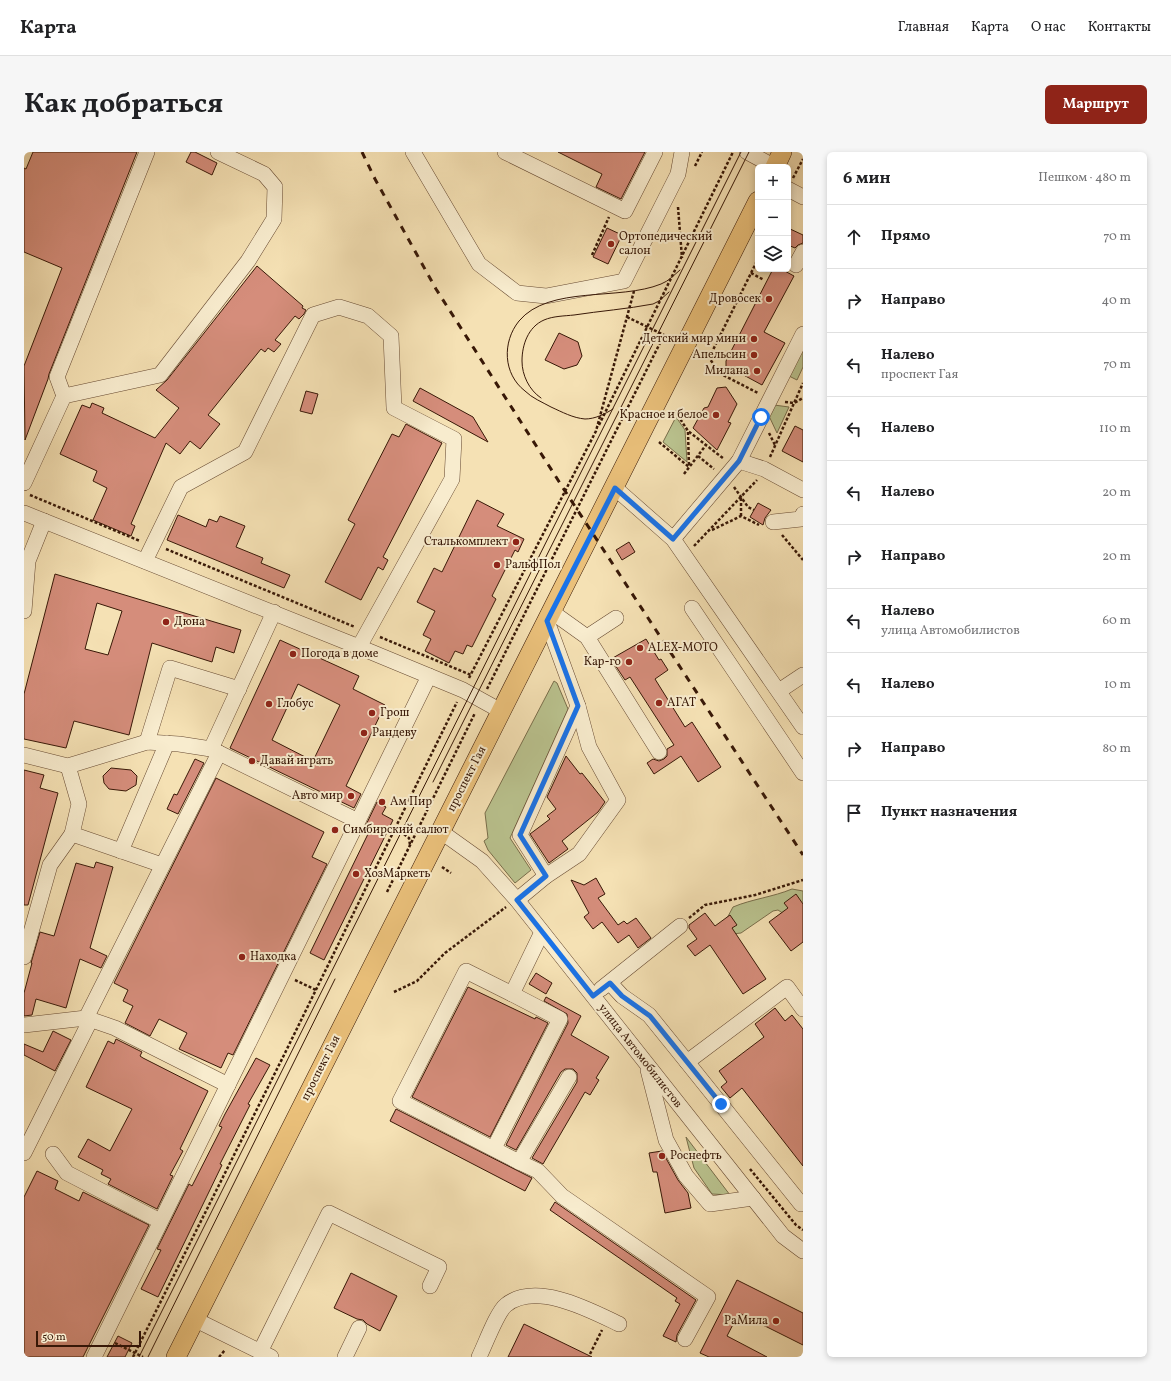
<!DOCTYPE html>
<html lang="ru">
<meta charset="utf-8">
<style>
body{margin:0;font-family:Vollkorn,serif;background:#f6f6f6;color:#202124}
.controls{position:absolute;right:12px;top:12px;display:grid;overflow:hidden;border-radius:6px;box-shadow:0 2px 6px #0003}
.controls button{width:36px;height:36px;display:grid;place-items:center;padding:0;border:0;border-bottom:1px solid #e0e0e0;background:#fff;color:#202124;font:20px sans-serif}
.scale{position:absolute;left:12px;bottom:10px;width:105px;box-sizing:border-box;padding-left:4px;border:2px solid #381807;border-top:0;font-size:11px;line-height:14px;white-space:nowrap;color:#381807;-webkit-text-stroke:3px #f8ecce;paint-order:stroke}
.stop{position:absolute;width:12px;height:12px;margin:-9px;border:3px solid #1a73e8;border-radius:50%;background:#fff}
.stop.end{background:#1a73e8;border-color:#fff;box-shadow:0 1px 4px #0008}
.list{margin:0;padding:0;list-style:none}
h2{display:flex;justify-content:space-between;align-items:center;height:52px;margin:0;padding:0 16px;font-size:17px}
h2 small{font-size:13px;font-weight:400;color:#757577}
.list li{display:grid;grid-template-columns:26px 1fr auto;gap:12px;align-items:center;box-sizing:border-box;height:64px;padding:0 16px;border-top:1px solid #e0e0e0}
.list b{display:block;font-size:15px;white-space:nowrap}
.list p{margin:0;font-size:13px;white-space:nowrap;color:#757577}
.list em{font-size:13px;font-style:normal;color:#757577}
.icon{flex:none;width:22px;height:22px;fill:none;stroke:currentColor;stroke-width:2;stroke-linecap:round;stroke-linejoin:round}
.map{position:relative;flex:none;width:779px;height:1205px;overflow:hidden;border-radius:6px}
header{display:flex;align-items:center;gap:24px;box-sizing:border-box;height:56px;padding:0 20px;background:#fff;border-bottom:1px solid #e0e0e0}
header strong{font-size:19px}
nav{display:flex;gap:22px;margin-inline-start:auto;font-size:14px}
.intro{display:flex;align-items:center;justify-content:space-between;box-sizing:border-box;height:96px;padding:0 24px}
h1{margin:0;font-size:28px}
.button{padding:10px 18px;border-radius:6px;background:#8f2418;color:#fff;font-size:14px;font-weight:700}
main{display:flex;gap:24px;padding:0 24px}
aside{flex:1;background:#fff;border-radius:6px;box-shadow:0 2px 6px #0003}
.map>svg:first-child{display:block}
</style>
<header>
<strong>Карта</strong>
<nav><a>Главная</a><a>Карта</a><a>О нас</a><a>Контакты</a></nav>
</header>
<div class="intro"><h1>Как добраться</h1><a class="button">Маршрут</a></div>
<main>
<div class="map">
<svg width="779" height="1205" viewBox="0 0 779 1205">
<rect width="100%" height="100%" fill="#f5e1b4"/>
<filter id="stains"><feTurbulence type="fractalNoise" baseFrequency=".005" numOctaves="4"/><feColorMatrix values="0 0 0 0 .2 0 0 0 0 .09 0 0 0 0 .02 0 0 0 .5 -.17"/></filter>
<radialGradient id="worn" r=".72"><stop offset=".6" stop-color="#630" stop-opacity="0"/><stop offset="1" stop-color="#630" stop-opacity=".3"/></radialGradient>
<g fill="#bac38f" stroke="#796e4b">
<path d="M779,196V215L773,228L765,224Z"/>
<path d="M750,253L765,255L753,281L745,264Z"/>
<path d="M652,265L661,278L663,310L639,290Z"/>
<path d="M530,529L533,531L544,557L486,686L507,718L491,731L464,698L460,689L464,686L461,661Z"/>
<path d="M768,737L779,739V790L760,762L754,758L749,759L717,781L708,782L702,768L709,755C728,747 749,745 768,737Z"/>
<path d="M662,985L706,1043L688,1042L670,1016Z"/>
</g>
<g fill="#d58d7b" stroke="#381807" fill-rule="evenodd">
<path d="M9,0H113L25,222L24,227L1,288L0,214L38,116L0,100V16L2,17Z"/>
<path d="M167,0H171L193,11L188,23L162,10Z"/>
<path d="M534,0H621L597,47L572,35L578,22Z"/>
<path d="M583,76L598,83L584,112L569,105Z"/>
<path d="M764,76L779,83V91L774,93L771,96L764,93Z"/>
<path d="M233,114L279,154L278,156L282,158L280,162L275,167L271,164L251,188L257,192L250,200L244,196L241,200L237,197L184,263L196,272L176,297L166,289L156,302L142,291L107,372L111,374L107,384L69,368L83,336L69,329L73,319L36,302L58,253L66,256L68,251L80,256L78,261L131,286L155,256L132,238L143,228Z"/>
<path d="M749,117H757L770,124L740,180L761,191L738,233L714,220L713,223L705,218L702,214V209Z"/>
<path d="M535,181L554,190L558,204L553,213L540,217L521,208Z"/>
<path d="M702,235L713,252L704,270L707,271L693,298L669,276L680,256L684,255L693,236Z"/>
<path d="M396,236L449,265L464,290L389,249Z"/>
<path d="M282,239L294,242L288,262L276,259Z"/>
<path d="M382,272L418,291L359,405L364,408L359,418L354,415L337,448L301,430L331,372L324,368L368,282L375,285Z"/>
<path d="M771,274L779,278V310L758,299Z"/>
<path d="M453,348L480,362L473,374L500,387L494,400L491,398L468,444L472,447L448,495L443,493L439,502L431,499L425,511L401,499L407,487L399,483L411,459L393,450L410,416L418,420Z"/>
<path d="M734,351L747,358L741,366L739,373L726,365Z"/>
<path d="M154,363L182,375L185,367L193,370L196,364L221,374L212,395L239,406L237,411L266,423L260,436L143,388Z"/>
<path d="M605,390L611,400L598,408L592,398Z"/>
<path d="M31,422L217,478L210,501L192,495L188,510L128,491L105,583L50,569L42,596L0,587V542ZM73,451L98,459L84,503L61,497Z"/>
<path d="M622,487L635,508L637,507L644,518L631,527L661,575L668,570L697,615L674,630L657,604L630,622L623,611L629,607L635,609L640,607L643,604V597L650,593L606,525L601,528L587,507Z"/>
<path d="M256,488L335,524L329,537L361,553L322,634L337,642L330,656L206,596ZM274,532L316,553L289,609L248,588Z"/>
<path d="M542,604L556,622L558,621L581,650L574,660L538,689L544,697L525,711L506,682L526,667L523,664L532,657L523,645Z"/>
<path d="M171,607L180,611L154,662L143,657L150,642L153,643Z"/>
<path d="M87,616L107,618L113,624L112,633L102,639L85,637L80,631L79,624Z"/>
<path d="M0,618L20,623L16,636L34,641L4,753H0Z"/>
<path d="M192,626L300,680L288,705L303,712L209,903L204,901L197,916L155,897L163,881L135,867L126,884L101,871L109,854L99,849L104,838L90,831Z"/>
<path d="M353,650L362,655L358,662L369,668L300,808L286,801L344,682L339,679Z"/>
<path d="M72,710L89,715L66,796L83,804L77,816L56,807L42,856L12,847L8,863L0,864V841L8,811H7L16,780L30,784L52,711L70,716Z"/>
<path d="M572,726L581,742L574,746L594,773L600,769L603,772L612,766L627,786L614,796L605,783L594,791L578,770L569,777L560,765L565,761L547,728L560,733Z"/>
<path d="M772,742L779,752V790L767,799L745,770L764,756L760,751Z"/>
<path d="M681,761L691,774L706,763L713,773L708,776L742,827L719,842L686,793L671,804L663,794L673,787L665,776V773Z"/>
<path d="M512,821L528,831L522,842L505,832Z"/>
<path d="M444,835L511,867L512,865L524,871L466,985L388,945Z"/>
<path d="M522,845L557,864L547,883L585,905L572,926L575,928L566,943L561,940L519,1012L508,1006L553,930V921L549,917H541L537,920L492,998L482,993L544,871L543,862L520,849Z"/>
<path d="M751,856L761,869L768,863L779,877V1014L718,936L706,946L697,935L703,930L695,919L740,885L731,872Z"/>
<path d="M29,879L47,888L31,919L0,903V892L19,900Z"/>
<path d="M92,887L118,900L116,904L119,906L184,939L156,997L159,999L146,1023L149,1024L133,1057L84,1032L87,1027L77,1022L79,1018L54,1005L64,987L86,999L108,957L62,935L84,889L90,892Z"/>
<path d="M232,906L246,913L224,952L226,953L196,1012L198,1013L134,1145L117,1137L137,1098L133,1097L165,1032L168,1034L198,975L195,974L201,962Z"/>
<path d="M372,957L508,1026L501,1039L366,969Z"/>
<path d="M638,999L654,1028L664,1041L667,1056L641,1061L633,1020H629L625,1001Z"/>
<path d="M13,1019L34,1029L31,1037L55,1049L59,1040L125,1073L59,1205H0V1045Z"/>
<path d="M531,1050L672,1148L653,1183L652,1190L639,1184L656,1152L651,1149L653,1146L526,1058Z"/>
<path d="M327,1121L373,1144L356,1179L343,1172L339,1168L333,1167L310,1156Z"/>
<path d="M713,1128L779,1161V1193L715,1161L703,1184L743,1205H685L676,1201Z"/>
<path d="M500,1172L568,1205H484Z"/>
<path d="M94,1184L108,1191L101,1205H83Z"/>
</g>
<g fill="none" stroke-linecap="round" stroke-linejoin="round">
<g stroke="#674a32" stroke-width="16">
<g id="minor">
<path d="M389,0L455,112L493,141L522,144L600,129L654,22L658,0"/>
<path d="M481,0L601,59L631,0"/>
<path d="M723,0L751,15"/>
<path d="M764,37L779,45"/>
<path d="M772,113L779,100"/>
<path d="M40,244L33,225L123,0"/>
<path d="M715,309L779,182"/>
<path d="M0,331L40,244L136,223L224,109L250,67L251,35L240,22L194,0"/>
<path d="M591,336L649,387L779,575"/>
<path d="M0,361L335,495L439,538L477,559"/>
<path d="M749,370L777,367L779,362"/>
<path d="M649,387L715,309L740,317L779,338"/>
<path d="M121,409L157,335L221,300L289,163L315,155L344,164L367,184L370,256L430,287L428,327L335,495"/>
<path d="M668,456L779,621"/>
<path d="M0,459L4,409L20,369"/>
<path d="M528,460L563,485L635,600"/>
<path d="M563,485L592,466"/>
<path d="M755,539L779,523"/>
<path d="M123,590L146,516L215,537"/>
<path d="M187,597L250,460"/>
<path d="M0,603L44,614L123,590L155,592L187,597L334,669L405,524"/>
<path d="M44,614L55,652L48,682L138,713"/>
<path d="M416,679L458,709L493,748L759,1084L779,1099"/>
<path d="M97,699L143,591"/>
<path d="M522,724L555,702L594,648L565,595L554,554"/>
<path d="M493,748L522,724L496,683L554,554L523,469"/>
<path d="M518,780L488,842L442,819L376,949L495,1010L545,925"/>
<path d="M0,805L26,713L48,682"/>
<path d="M586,831L598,844L625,863L663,910L763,835L779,857"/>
<path d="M577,837L656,774"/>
<path d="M62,866L195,601"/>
<path d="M0,873L62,866L91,876L204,933"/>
<path d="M663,910L777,1052"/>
<path d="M624,918L642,988L662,1024L686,1052L729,1046"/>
<path d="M470,996L536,867L488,842"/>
<path d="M0,1001L67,867"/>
<path d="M29,1002L43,1021L136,1069"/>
<path d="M495,1010L514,1019L538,1044L684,1145L661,1187"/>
<path d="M170,1167L247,1205"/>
<path d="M236,1200L305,1061L415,1115L406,1134"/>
<path d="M70,1205L334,669"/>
<path d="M321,1205L335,1176"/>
<path d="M455,1205C461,1193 473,1160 482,1153C512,1129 566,1158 595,1172"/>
</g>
</g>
<g stroke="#381807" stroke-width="20">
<g id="major">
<path d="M751,15L758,0"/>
<path d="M152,1205L734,49"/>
</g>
</g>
<g stroke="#381807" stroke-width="2.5" stroke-dasharray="3 2" stroke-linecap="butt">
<path d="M671,14L678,0"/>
<path d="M769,26L779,7"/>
<path d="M654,55L658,106"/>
<path d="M568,103L585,65"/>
<path d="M727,121L740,128"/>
<path d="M603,165L640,183"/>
<path d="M674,201L685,206L697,222L734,241"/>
<path d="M685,206L733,109L732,98L734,94"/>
<path d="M761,250L770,251L779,246"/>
<path d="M651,259L664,279L700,307"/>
<path d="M575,273L709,0"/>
<path d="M664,280L665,315"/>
<path d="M745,281L751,293"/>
<path d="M635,290L665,315"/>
<path d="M674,304L690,317"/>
<path d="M746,305L779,231"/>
<path d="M660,322L682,293"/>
<path d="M710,335L724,355L730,358"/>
<path d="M6,343L116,389"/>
<path d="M717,346V364"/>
<path d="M688,378L717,364L735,373"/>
<path d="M758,383L779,408"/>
<path d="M670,394L733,328"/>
<path d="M142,397L331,475"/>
<path d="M356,485L447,523"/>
<path d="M445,526L572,279L610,139"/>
<path d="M463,537L640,183L647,187"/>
<path d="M372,676L385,686L386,693"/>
<path d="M418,715L427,721"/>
<path d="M363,740L451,561"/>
<path d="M665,766L681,753L731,743L779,728"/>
<path d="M271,828L292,838"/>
<path d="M370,840L393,829L421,801L482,755"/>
<path d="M726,1017L772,1073L779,1078"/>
<path d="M91,1191L119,1205"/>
<path d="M566,1202L578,1178"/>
<path d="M109,1205L260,903L433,550"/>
<path d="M195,1205L201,1198"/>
</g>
<use href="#minor" stroke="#f8ecce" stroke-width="15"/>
<use href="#major" stroke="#eac07a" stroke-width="19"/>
<g stroke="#381807" stroke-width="1">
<path d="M517,246C505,238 498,223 498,209C498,193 504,175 520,168C529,164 541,164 550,163C576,159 603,157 629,152L635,149L645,140"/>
<path d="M589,257C581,262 571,267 561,267C549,266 538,260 527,255C518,250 508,246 501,239C479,222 478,190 495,169C525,133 596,149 637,132C645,129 650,123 656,118"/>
<path d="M409,630L725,0"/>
<path d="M115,1205L717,0"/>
<path d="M124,1205L311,827"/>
</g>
<path stroke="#381807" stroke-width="3" stroke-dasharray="7 7" stroke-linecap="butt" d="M338,0L351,27L412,137L541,339L779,703"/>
</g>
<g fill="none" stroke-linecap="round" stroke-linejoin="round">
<path stroke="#1a73e8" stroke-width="5" d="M697,952L626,864L598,844L586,831L569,844L493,748L522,724L496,683L554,554L523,469L591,336L649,387L715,309L737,265"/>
</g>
<g fill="#8f2418" stroke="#f8ecce" stroke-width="1.5">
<circle cx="587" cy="92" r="4"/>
<circle cx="745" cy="147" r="4"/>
<circle cx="730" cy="187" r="4"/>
<circle cx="730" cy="203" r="4"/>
<circle cx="733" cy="219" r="4"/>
<circle cx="692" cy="263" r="4"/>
<circle cx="492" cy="390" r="4"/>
<circle cx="473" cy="413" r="4"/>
<circle cx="142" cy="470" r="4"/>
<circle cx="616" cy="496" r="4"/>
<circle cx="269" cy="502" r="4"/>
<circle cx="605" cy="510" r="4"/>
<circle cx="635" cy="551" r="4"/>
<circle cx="245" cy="552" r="4"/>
<circle cx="348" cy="561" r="4"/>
<circle cx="340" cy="581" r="4"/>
<circle cx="228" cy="609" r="4"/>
<circle cx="327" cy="644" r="4"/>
<circle cx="358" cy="650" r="4"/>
<circle cx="311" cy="678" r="4"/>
<circle cx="332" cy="722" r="4"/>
<circle cx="218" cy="805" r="4"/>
<circle cx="638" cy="1004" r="4"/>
<circle cx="752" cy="1169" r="4"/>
</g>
<g text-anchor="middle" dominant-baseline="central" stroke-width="4" stroke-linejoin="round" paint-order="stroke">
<g font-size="12" fill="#381807" stroke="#f8ecce" text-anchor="start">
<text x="595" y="85">Ортопедический<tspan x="595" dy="14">салон</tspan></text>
<text x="737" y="147" text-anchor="end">Дровосек</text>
<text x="722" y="187" text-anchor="end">Детский мир мини</text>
<text x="722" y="203" text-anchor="end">Апельсин</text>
<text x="725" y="219" text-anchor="end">Милана</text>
<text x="684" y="263" text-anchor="end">Красное и белое</text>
<text x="484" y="390" text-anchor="end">Сталькомплект</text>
<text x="481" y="413">РальфПол</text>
<text x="150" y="470">Дюна</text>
<text x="624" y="496">ALEX-MOTO</text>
<text x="277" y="502">Погода в доме</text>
<text x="597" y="510" text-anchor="end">Кар-го</text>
<text x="643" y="551">АГАТ</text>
<text x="253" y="552">Глобус</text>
<text x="356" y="561">Грош</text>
<text x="348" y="581">Рандеву</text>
<text x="236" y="609">Давай играть</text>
<text x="319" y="644" text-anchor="end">Авто мир</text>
<text x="366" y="650">Ам Пир</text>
<text x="319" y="678">Симбирский салют</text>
<text x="340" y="722">ХозМаркеть</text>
<text x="226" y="805">Находка</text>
<text x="646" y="1004">Роснефть</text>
<text x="744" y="1169" text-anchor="end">РаМила</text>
</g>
<g font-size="12" fill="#381807" stroke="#f8ecce">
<text transform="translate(443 627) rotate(-63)">проспект Гая</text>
<text transform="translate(616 904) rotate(52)">улица Автомобилистов</text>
<text transform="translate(297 916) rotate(-63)">проспект Гая</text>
</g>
</g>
<rect width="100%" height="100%" filter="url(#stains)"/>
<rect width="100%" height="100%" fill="url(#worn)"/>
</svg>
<div class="controls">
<button>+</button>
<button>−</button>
<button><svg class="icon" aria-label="layers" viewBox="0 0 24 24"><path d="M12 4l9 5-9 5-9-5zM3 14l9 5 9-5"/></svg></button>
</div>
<div class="scale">50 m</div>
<div class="stop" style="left:737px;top:265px"></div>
<div class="stop end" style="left:697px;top:952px"></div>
</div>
<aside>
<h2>6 мин<small>Пешком · 480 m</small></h2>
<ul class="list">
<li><svg class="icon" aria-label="ahead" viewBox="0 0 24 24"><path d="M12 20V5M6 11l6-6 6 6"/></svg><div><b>Прямо</b></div><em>70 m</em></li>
<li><svg class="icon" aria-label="right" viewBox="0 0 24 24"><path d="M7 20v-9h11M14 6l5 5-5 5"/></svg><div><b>Направо</b></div><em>40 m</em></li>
<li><svg class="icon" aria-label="left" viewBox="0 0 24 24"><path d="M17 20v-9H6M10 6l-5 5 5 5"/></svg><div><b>Налево</b><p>проспект Гая</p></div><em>70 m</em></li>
<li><svg class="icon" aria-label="left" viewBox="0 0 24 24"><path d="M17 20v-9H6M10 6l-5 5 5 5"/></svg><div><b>Налево</b></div><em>110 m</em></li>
<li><svg class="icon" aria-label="left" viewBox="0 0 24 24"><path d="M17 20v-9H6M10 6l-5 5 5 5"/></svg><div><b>Налево</b></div><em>20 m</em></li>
<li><svg class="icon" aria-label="right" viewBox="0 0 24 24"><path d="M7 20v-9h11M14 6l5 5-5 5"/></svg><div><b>Направо</b></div><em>20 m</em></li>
<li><svg class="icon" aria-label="left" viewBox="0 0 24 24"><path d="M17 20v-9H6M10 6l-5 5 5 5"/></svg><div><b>Налево</b><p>улица Автомобилистов</p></div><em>60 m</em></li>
<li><svg class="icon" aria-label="left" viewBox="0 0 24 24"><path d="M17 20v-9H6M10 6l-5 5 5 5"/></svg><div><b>Налево</b></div><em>10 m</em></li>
<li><svg class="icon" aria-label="right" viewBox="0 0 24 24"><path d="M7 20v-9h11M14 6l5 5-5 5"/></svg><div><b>Направо</b></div><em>80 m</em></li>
<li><svg class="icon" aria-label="arrive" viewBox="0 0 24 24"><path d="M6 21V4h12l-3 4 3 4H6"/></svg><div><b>Пункт назначения</b></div></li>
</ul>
</aside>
</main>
